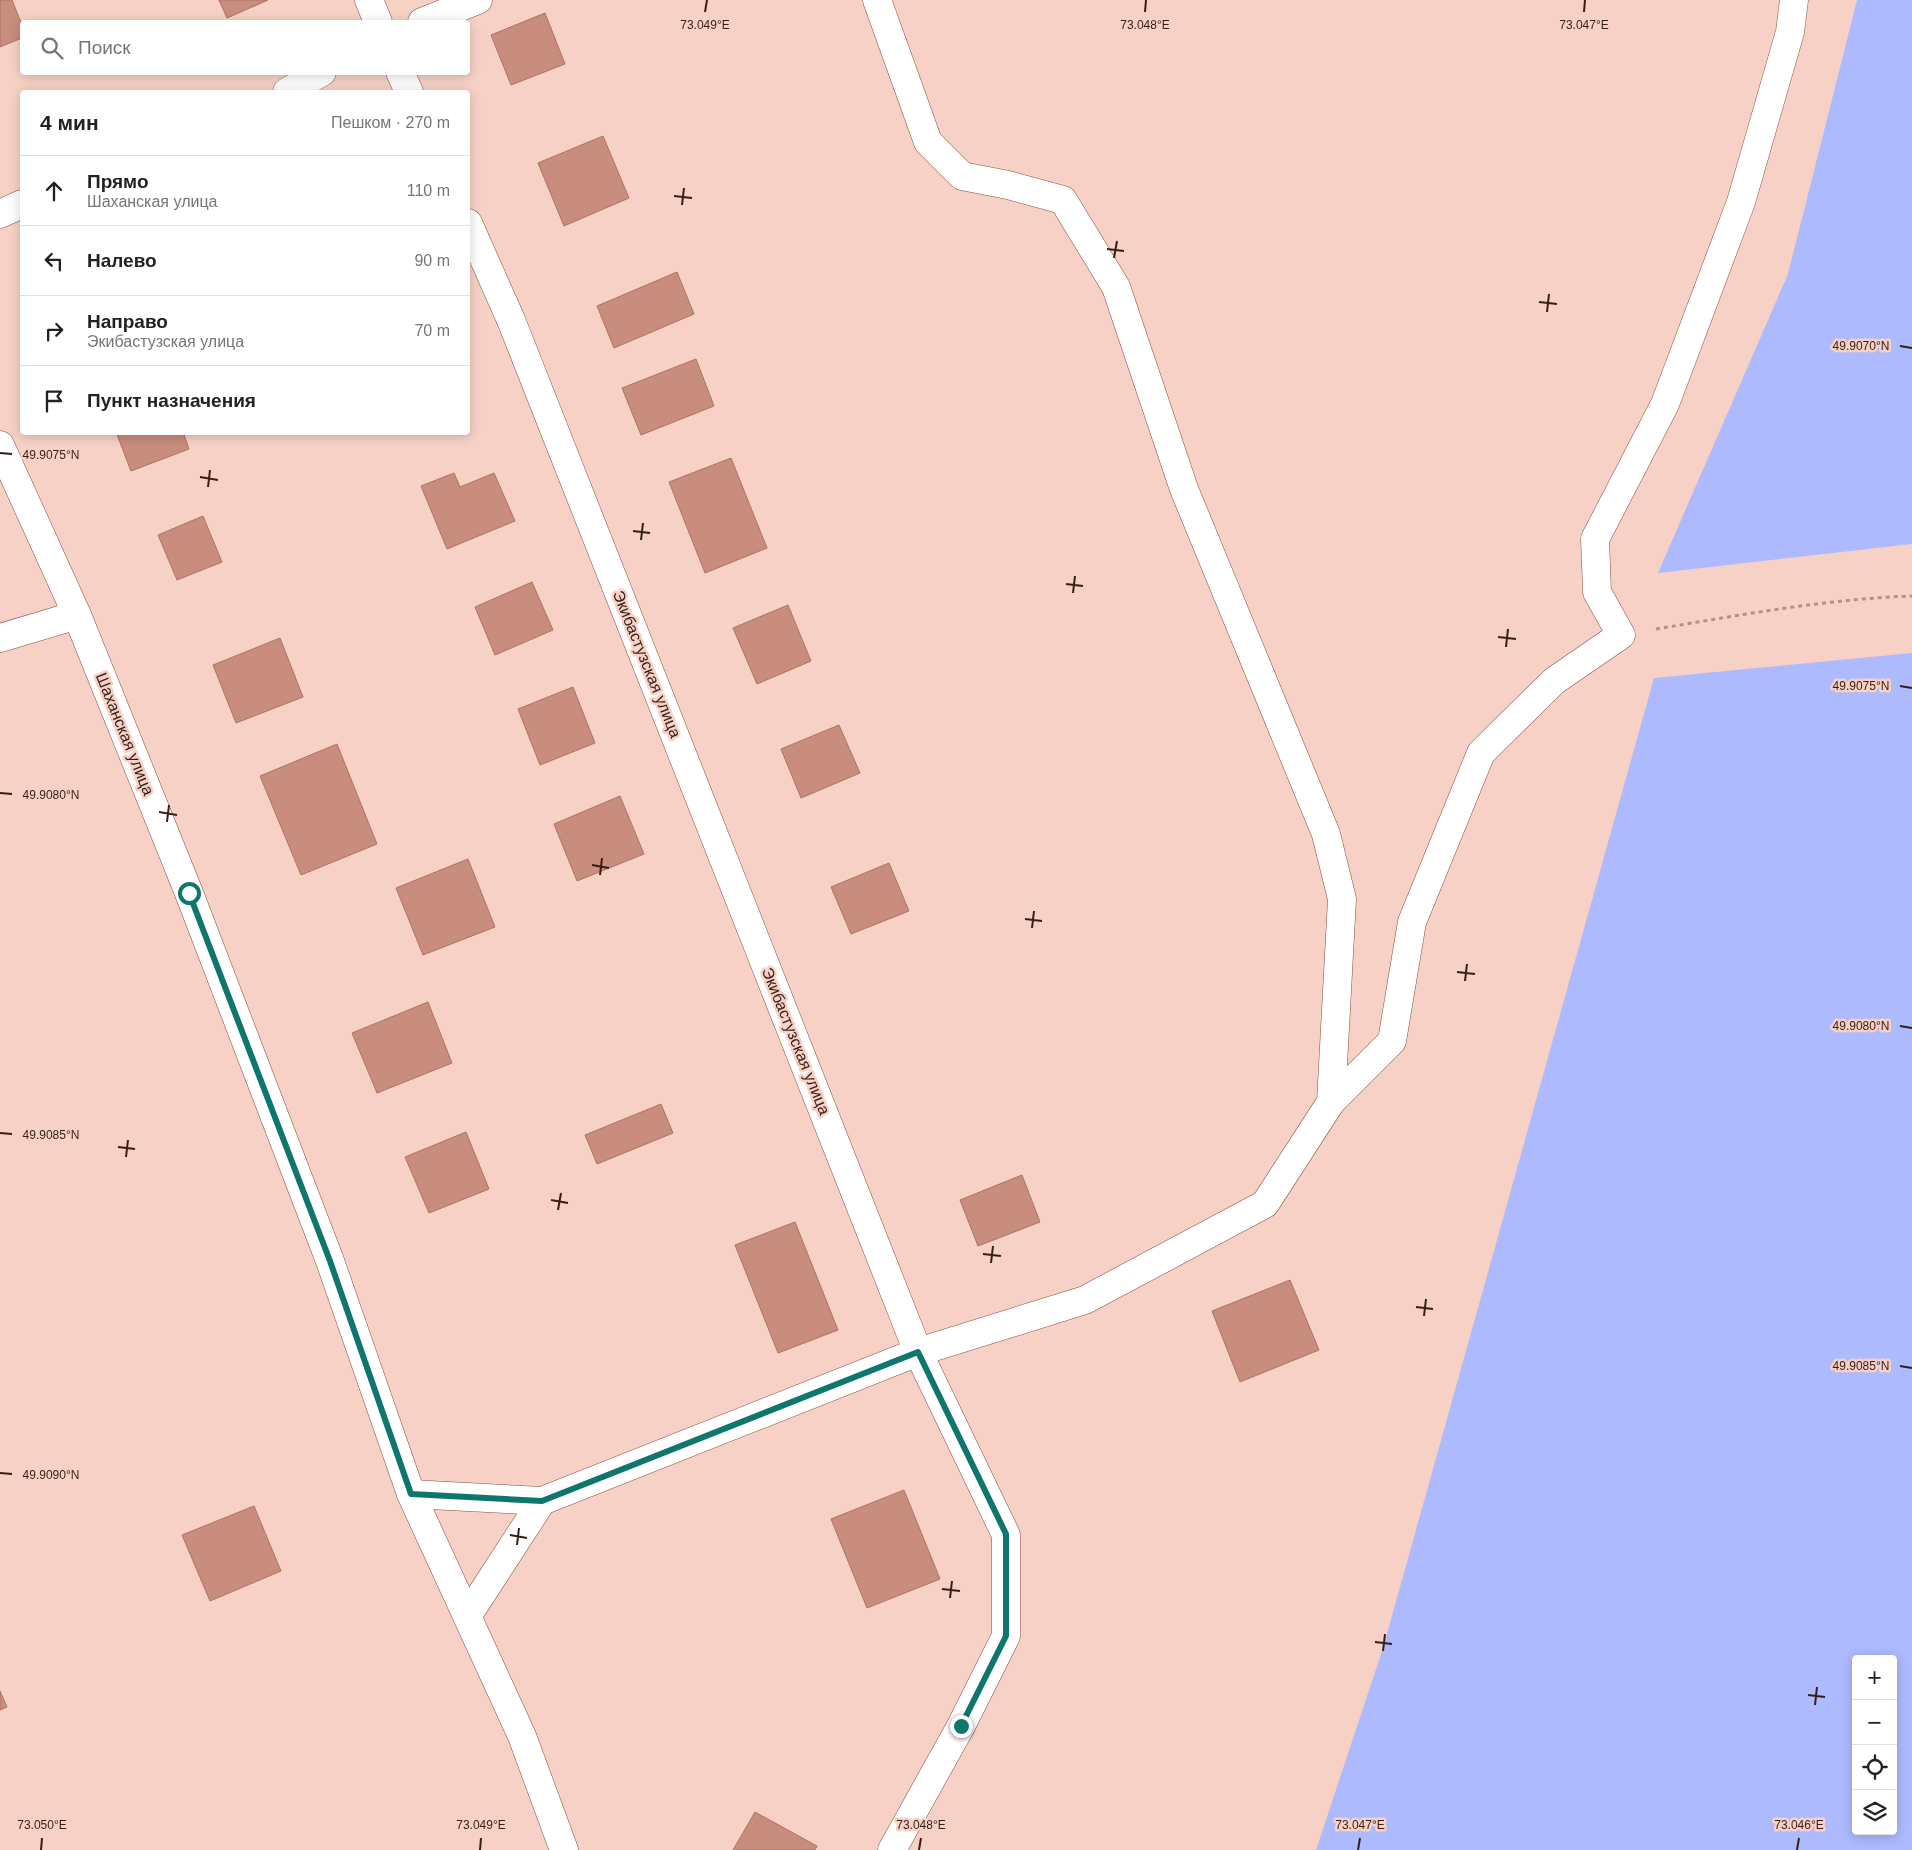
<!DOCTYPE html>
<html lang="ru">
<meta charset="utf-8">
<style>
body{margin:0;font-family:Arial,sans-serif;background:#f2f2f2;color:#222}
.controls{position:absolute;right:15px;bottom:15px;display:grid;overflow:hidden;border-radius:5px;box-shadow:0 2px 12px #0003}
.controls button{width:45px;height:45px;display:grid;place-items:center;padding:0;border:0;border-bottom:1px solid #e0e0e0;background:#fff;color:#222;font:25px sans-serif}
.stop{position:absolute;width:15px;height:15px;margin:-11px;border:4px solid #0f766e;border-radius:50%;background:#fff}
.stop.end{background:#0f766e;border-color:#fff;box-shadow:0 1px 5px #0008}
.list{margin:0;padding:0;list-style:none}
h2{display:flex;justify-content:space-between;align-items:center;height:65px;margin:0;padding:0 20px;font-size:21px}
h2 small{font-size:16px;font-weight:400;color:#767676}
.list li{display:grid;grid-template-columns:32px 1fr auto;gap:15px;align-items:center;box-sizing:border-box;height:70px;padding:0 20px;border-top:1px solid #e0e0e0}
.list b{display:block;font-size:19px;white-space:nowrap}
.list p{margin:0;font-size:16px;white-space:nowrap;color:#767676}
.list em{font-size:16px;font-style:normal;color:#767676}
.icon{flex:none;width:28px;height:28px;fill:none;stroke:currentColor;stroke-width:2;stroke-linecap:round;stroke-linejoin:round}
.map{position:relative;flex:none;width:1912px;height:1850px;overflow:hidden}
.search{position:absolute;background:#fff;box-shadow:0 2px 12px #0003;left:20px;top:20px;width:450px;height:55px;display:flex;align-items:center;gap:12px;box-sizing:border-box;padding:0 18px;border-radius:5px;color:#767676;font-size:19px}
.panel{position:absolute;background:#fff;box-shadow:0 2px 12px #0003;left:20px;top:90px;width:450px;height:345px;border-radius:5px}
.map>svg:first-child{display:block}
</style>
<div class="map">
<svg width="1912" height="1850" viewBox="0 0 1912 1850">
<rect width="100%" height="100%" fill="#f7d1c6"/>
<g fill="#adbafd" fill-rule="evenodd">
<path d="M1857,0H1912V544L1658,573L1788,274Z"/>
<path d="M1912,653V1850H1316L1383,1648L1654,678ZM1856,1659H1893V1831H1856Z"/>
</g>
<g fill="#c88d7d" stroke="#ac7364">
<path d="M0,0H12L22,25V38L0,47Z"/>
<path d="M219,0H268L227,18Z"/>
<path d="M545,13L565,64L511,85L491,35Z"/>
<path d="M603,136L629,198L564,226L538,163Z"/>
<path d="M677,272L694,314L614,348L597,306Z"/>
<path d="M696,359L714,406L641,435L622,388Z"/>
<path d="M116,432H183L189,449L131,471Z"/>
<path d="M731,458L767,548L705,573L669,482Z"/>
<path d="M454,473L460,487L494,473L515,521L447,549L421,486Z"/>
<path d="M203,516L222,562L177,580L158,535Z"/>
<path d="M532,582L553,630L495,655L475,607Z"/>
<path d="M788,605L811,661L757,684L733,628Z"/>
<path d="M280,638L303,697L236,723L213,665Z"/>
<path d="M573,687L595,743L540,765L518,709Z"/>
<path d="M839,725L860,773L801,798L781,749Z"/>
<path d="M337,744L377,844L301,875L260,776Z"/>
<path d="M620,796L644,854L577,881L554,824Z"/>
<path d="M468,859L495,927L423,955L396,888Z"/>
<path d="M889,863L909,911L851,934L831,887Z"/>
<path d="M428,1002L452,1063L377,1093L352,1033Z"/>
<path d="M661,1104L673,1133L597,1164L585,1135Z"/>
<path d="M466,1132L489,1189L429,1213L405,1157Z"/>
<path d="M1022,1175L1040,1222L978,1246L960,1200Z"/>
<path d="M795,1222L838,1330L778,1353L735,1245Z"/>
<path d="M1290,1280L1319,1350L1240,1382L1212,1311Z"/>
<path d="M904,1490L940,1579L867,1608L831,1519Z"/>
<path d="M254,1506L281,1571L210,1601L182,1535Z"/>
<path d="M0,1691L7,1707L0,1710Z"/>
<path d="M755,1812L817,1846L815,1850H733Z"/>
</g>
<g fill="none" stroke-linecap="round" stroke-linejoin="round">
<g stroke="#854f41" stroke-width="29">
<g id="minor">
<path d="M369,0L378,22"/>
<path d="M422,22L478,0"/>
<path d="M400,72L409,92"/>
<path d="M287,92L322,72"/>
<path d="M0,214L22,204"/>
<path d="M468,223L511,320L918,1352L1006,1535V1636L961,1726L892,1850"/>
<path d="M0,445L77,615L189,893L330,1261L411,1494L522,1736L564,1850"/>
<path d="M0,638L77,615"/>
<path d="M1331,1102L1392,1041L1412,922L1481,753L1554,681L1621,635L1597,592L1595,539L1665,404L1741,202L1790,32L1794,0"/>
<path d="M411,1494L542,1501"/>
<path d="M468,1615L542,1501L918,1352L1085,1300L1265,1204L1331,1102L1342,899L1326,834L1184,489L1116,287L1063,200L1008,185L962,176L928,142L877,0"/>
</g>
</g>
<path stroke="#b19188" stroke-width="3" stroke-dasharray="4 4" stroke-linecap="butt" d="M1656,629C1741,615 1826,599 1912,596"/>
<use href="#minor" stroke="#fff" stroke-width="28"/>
</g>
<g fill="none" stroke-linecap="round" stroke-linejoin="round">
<path stroke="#0f766e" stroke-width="6" d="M189,893L330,1261L411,1494L542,1501L918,1352L1006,1534V1636L961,1726"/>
</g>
<path fill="none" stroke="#351e18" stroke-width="2" d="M705,12L707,0M1145,12L1146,0M1584,12L1585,0M674,196L692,198M682,205L684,188M1107,249L1124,251M1114,258L1117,241M1539,302L1557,304M1547,312L1549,294M1900,346L1912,348M0,453L12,454M200,477L218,480M208,487L210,470M633,531L650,533M641,540L643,523M1066,584L1083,586M1073,593L1075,576M1498,637L1516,639M1506,647L1508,629M1900,686L1912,688M0,793L12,794M159,812L177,815M167,822L169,805M592,865L609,868M600,875L602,858M1025,919L1042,921M1032,928L1034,911M1457,972L1475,974M1465,981L1467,964M1900,1026L1912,1028M0,1133L12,1134M118,1147L135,1149M126,1157L128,1140M551,1200L568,1203M558,1210L561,1193M983,1254L1001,1256M991,1263L993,1246M1416,1307L1433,1309M1424,1316L1426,1299M1900,1366L1912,1368M0,1473L12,1474M510,1535L527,1538M517,1545L519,1528M942,1589L960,1591M950,1598L952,1581M1375,1642L1392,1644M1383,1651L1385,1634M1808,1695L1825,1697M1815,1705L1817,1687M41,1850L42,1838M480,1850L481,1838M919,1850L921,1838M1358,1850L1360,1838M1797,1850L1799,1838"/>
<g text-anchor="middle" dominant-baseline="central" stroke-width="5" stroke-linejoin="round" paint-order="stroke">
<g font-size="16" fill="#351e18" stroke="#f7d1c6">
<text transform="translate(647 664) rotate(68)">Экибастузская улица</text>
<text transform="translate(125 734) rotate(68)">Шаханская улица</text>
<text transform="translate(796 1041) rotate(68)">Экибастузская улица</text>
</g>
</g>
<g font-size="12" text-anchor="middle" fill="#351e18" stroke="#f7d1c6" stroke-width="5" stroke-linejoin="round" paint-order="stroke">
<text x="705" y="29">73.049°E</text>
<text x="1145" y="29">73.048°E</text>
<text x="1584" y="29">73.047°E</text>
<text x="1861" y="350">49.9070°N</text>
<text x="51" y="459">49.9075°N</text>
<text x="1861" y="690">49.9075°N</text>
<text x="51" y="799">49.9080°N</text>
<text x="1861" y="1030">49.9080°N</text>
<text x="51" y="1139">49.9085°N</text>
<text x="1861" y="1370">49.9085°N</text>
<text x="51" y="1479">49.9090°N</text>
<text x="42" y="1829">73.050°E</text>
<text x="481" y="1829">73.049°E</text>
<text x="921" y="1829">73.048°E</text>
<text x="1360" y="1829">73.047°E</text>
<text x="1799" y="1829">73.046°E</text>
</g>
</svg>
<div class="controls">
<button>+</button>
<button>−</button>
<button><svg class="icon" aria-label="locate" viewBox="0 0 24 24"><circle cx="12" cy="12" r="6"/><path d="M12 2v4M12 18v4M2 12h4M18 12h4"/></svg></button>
<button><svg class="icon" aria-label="layers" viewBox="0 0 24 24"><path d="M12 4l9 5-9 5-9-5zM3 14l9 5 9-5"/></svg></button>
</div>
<div class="stop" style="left:189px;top:893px"></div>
<div class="stop end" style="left:961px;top:1726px"></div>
<div class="search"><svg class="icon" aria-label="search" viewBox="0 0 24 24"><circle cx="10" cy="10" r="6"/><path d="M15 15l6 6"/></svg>Поиск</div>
<section class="panel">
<h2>4 мин<small>Пешком · 270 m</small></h2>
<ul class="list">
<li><svg class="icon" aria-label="ahead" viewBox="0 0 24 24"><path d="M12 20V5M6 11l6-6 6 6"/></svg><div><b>Прямо</b><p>Шаханская улица</p></div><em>110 m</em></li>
<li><svg class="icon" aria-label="left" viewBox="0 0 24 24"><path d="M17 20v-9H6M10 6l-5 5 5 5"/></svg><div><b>Налево</b></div><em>90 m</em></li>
<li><svg class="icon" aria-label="right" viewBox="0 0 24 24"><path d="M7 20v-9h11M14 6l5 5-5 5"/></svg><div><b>Направо</b><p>Экибастузская улица</p></div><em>70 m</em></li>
<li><svg class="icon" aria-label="arrive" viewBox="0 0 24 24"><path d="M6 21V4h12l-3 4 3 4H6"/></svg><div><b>Пункт назначения</b></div></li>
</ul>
</section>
</div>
